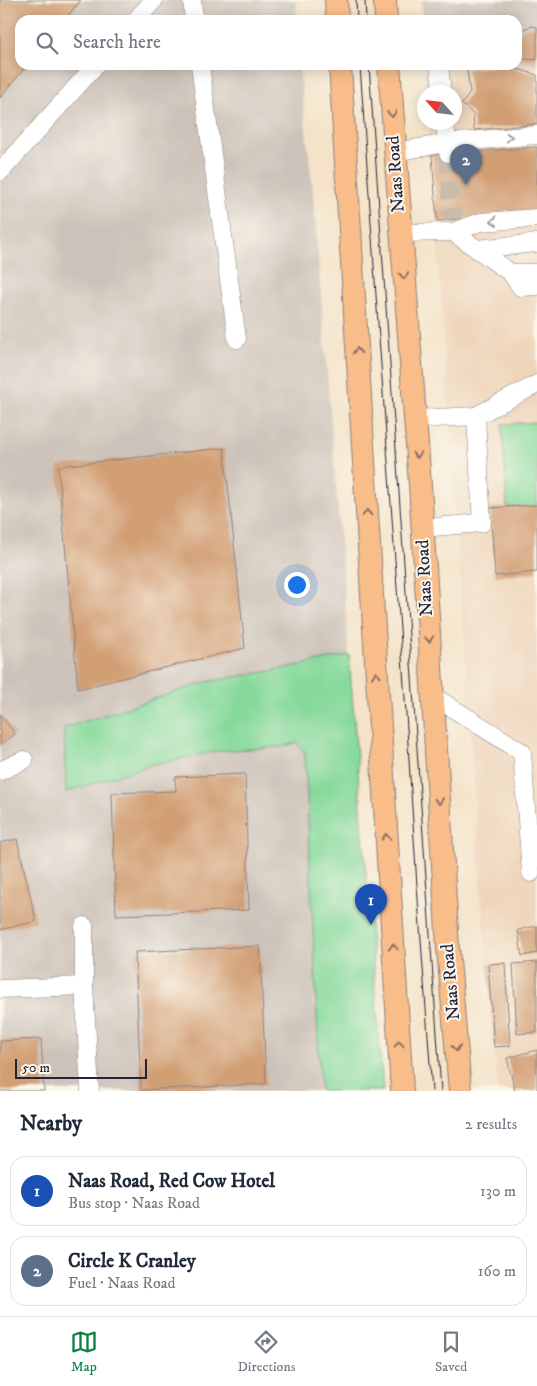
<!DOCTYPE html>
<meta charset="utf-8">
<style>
body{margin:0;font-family:"IM FELL DW Pica",serif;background:#f2f2f3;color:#1f2937}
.compass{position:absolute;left:417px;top:85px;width:45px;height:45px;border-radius:50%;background:#fff;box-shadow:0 2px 12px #0003;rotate:297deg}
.scale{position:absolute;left:15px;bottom:12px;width:132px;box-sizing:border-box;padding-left:5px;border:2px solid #22223b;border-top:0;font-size:14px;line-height:18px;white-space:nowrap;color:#22223b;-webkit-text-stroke:4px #fbf7ec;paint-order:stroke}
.you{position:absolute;left:296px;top:584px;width:18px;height:18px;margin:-12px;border:4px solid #fff;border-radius:50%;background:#1a73e8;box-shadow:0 0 0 8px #1a73e833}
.badge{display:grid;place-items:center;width:32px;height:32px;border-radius:50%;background:#0b8043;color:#fff;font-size:16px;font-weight:700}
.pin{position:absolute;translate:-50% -41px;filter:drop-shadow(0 1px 2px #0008)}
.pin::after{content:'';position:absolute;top:26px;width:18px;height:15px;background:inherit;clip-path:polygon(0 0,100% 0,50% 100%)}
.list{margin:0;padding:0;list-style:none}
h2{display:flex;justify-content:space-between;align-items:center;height:65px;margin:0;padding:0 20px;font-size:21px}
h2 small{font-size:16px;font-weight:400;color:#747a83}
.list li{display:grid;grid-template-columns:32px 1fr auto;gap:15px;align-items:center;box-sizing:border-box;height:70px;margin:0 10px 10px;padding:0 10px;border:1px solid #e0e1e3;border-radius:15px}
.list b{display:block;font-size:19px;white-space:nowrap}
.list p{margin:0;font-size:16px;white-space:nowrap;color:#747a83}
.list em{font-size:16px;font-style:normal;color:#747a83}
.icon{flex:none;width:28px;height:28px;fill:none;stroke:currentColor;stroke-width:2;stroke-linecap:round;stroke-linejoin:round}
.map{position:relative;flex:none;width:537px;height:1091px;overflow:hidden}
.search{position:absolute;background:#fff;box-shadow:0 2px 12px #0003;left:15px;right:15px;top:15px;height:55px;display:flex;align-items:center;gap:12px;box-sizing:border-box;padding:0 18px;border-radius:15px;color:#747a83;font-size:19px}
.sheet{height:225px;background:#fff}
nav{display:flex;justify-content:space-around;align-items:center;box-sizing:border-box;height:70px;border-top:1px solid #e0e1e3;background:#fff;font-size:14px;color:#747a83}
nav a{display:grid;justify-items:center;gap:2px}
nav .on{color:#0b8043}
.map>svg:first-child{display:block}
</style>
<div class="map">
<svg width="537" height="1091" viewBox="0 0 537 1091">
<rect width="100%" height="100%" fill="#fbf7ec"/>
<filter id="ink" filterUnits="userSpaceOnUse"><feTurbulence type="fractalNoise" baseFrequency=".02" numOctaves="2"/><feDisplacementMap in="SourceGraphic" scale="10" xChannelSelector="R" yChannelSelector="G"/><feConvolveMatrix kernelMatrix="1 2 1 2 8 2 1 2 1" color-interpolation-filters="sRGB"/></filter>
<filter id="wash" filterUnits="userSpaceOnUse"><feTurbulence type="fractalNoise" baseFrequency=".0096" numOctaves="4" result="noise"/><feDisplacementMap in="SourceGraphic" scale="20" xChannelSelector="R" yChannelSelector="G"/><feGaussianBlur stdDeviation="1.12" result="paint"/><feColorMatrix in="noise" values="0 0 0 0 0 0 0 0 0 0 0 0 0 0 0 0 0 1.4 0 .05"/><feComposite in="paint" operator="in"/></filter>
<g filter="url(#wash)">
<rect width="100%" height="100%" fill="#f4e3c8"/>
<path fill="#efd6bb" d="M517,60L537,66V1091H497L495,1049L483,918L429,123L454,122V92H427L425,65H517Z"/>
<g fill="#cdc2b9">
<path d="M0,0H296L297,20H20V65H299L313,192L349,655L375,1019L381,1091H0Z"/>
<path d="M421,0H537V66L517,60V20H422Z"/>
</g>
<g fill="#86d99b" stroke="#547e6b">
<path d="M537,422V505L507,507L502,424Z"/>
<path d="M349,655L383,1091H321L320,1081L305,753L297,743L280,747L218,751L153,764L66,792L64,728L206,682L271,671Z"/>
</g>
<g id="blocks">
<g fill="#d29f74">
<path d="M0,0H81L64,20H20V65H27L0,98Z"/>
<path d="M532,26L537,27V60L526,59L521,56L517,49V36L526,28Z"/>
<path d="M508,66L537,75V124L474,130L473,114L462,104L470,93L467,69Z"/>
<path d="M537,147V212L437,221L432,155Z"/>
<path d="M224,448L245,648L78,689L58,466Z"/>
<path d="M537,505V572L495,576L490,508Z"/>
<path d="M0,714L15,734L0,745Z"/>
<path d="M245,774L249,910L116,915L112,793L176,791L175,777Z"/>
<path d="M17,839L36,921L0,930V843Z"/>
<path d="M537,926V953L522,956L518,930Z"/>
<path d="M260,946L266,1084L141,1090L135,952Z"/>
<path d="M537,962V1032L517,1034L513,964Z"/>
<path d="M505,963L510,1046L494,1047L488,964Z"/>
<path d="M41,1039L44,1091H0V1041Z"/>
<path d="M537,1050V1091H515L507,1058Z"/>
</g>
</g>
</g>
<g filter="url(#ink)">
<use href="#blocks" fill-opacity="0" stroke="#8b8282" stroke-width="1"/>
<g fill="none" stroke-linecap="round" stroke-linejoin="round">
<path stroke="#cabcac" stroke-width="18" stroke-dasharray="18 9" stroke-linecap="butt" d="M448,154L453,219"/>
<g stroke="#8b8282" stroke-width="19">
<g id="minor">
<path d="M192,0L194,20"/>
<path d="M136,20L154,0"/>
<path d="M200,65L237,339"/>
<path d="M439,65L442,92"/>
<path d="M445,122L448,153"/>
<path d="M395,152L447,143L537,135"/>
<path d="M0,172L96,65"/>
<path d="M453,232L481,222L537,218"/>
<path d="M401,233L453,232L477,249L537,243"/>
<path d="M477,249L511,273H537"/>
<path d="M511,273L521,287L537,286"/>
<path d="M476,416L537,384"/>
<path d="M415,419L476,416L482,523L422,528"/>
<path d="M433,696L522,752L531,873"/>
<path d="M0,771L24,760"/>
<path d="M84,926V986L90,1091"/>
<path d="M0,989L84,986"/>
</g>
</g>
<g stroke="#8b8282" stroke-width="24">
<g id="major">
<path d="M336,0L337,20"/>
<path d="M385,0L386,20"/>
<path d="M340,65L402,1091"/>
<path d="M389,65L420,485L448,948L460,1091"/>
</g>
</g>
<use href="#minor" stroke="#fff" stroke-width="18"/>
<use href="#major" stroke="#f8bd89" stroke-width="22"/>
<g stroke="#22223b" stroke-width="1">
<path d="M356,0L357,20"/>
<path d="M365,0L366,20"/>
<path d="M360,65L376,295L406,713L417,886L432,1091"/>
<path d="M369,65L441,1091"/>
</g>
</g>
<defs><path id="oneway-chevron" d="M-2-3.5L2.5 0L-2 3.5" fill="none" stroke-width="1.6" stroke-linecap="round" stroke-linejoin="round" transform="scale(1.25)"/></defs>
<g stroke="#8d7062">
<use href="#oneway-chevron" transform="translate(392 114) rotate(86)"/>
<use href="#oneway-chevron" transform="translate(404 276) rotate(86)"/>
<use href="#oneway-chevron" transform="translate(357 351) rotate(-93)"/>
<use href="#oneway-chevron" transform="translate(417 455) rotate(86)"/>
<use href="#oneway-chevron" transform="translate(367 513) rotate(-93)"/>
<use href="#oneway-chevron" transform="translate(429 639) rotate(87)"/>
<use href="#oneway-chevron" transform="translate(376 675) rotate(-93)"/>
<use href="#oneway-chevron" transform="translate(439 801) rotate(86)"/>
<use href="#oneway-chevron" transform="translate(386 837) rotate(-93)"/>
<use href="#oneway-chevron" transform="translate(393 947) rotate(-94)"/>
<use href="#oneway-chevron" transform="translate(399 1044) rotate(-93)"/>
<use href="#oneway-chevron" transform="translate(456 1048) rotate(85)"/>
</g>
<g stroke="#9c9ca7">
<use href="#oneway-chevron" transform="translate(509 137) rotate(-5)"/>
<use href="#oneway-chevron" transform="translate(494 221) rotate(176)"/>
</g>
</g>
<g text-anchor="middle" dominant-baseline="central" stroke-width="4" stroke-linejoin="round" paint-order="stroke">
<g font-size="18" fill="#22223b" stroke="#fbf7ec">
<text transform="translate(396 174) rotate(-94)">Naas Road</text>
<text transform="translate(425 578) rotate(-93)">Naas Road</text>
<text transform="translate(451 982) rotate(-95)">Naas Road</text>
</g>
</g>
</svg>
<svg class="compass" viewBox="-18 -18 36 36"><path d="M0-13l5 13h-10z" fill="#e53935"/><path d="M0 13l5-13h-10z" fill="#747a83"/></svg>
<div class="scale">50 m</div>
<div class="you"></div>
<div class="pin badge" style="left:371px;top:925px;background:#1a4fb4">1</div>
<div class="pin badge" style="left:466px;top:185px;background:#5c6f8a">2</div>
<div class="search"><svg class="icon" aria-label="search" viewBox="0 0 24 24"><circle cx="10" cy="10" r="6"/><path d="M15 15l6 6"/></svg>Search here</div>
</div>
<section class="sheet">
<h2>Nearby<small>2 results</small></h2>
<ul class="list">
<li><span class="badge" style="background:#1a4fb4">1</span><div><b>Naas Road, Red Cow Hotel</b><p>Bus stop · Naas Road</p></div><em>130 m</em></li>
<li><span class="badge" style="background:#5c6f8a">2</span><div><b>Circle K Cranley</b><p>Fuel · Naas Road</p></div><em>160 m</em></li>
</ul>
</section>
<nav>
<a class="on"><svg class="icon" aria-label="map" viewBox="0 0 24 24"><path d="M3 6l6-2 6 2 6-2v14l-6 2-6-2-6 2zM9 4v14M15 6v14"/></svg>Map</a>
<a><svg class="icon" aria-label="directions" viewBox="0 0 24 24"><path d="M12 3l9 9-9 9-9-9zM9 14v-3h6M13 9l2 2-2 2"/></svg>Directions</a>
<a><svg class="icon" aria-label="saved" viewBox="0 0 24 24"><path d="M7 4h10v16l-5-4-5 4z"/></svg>Saved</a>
</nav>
